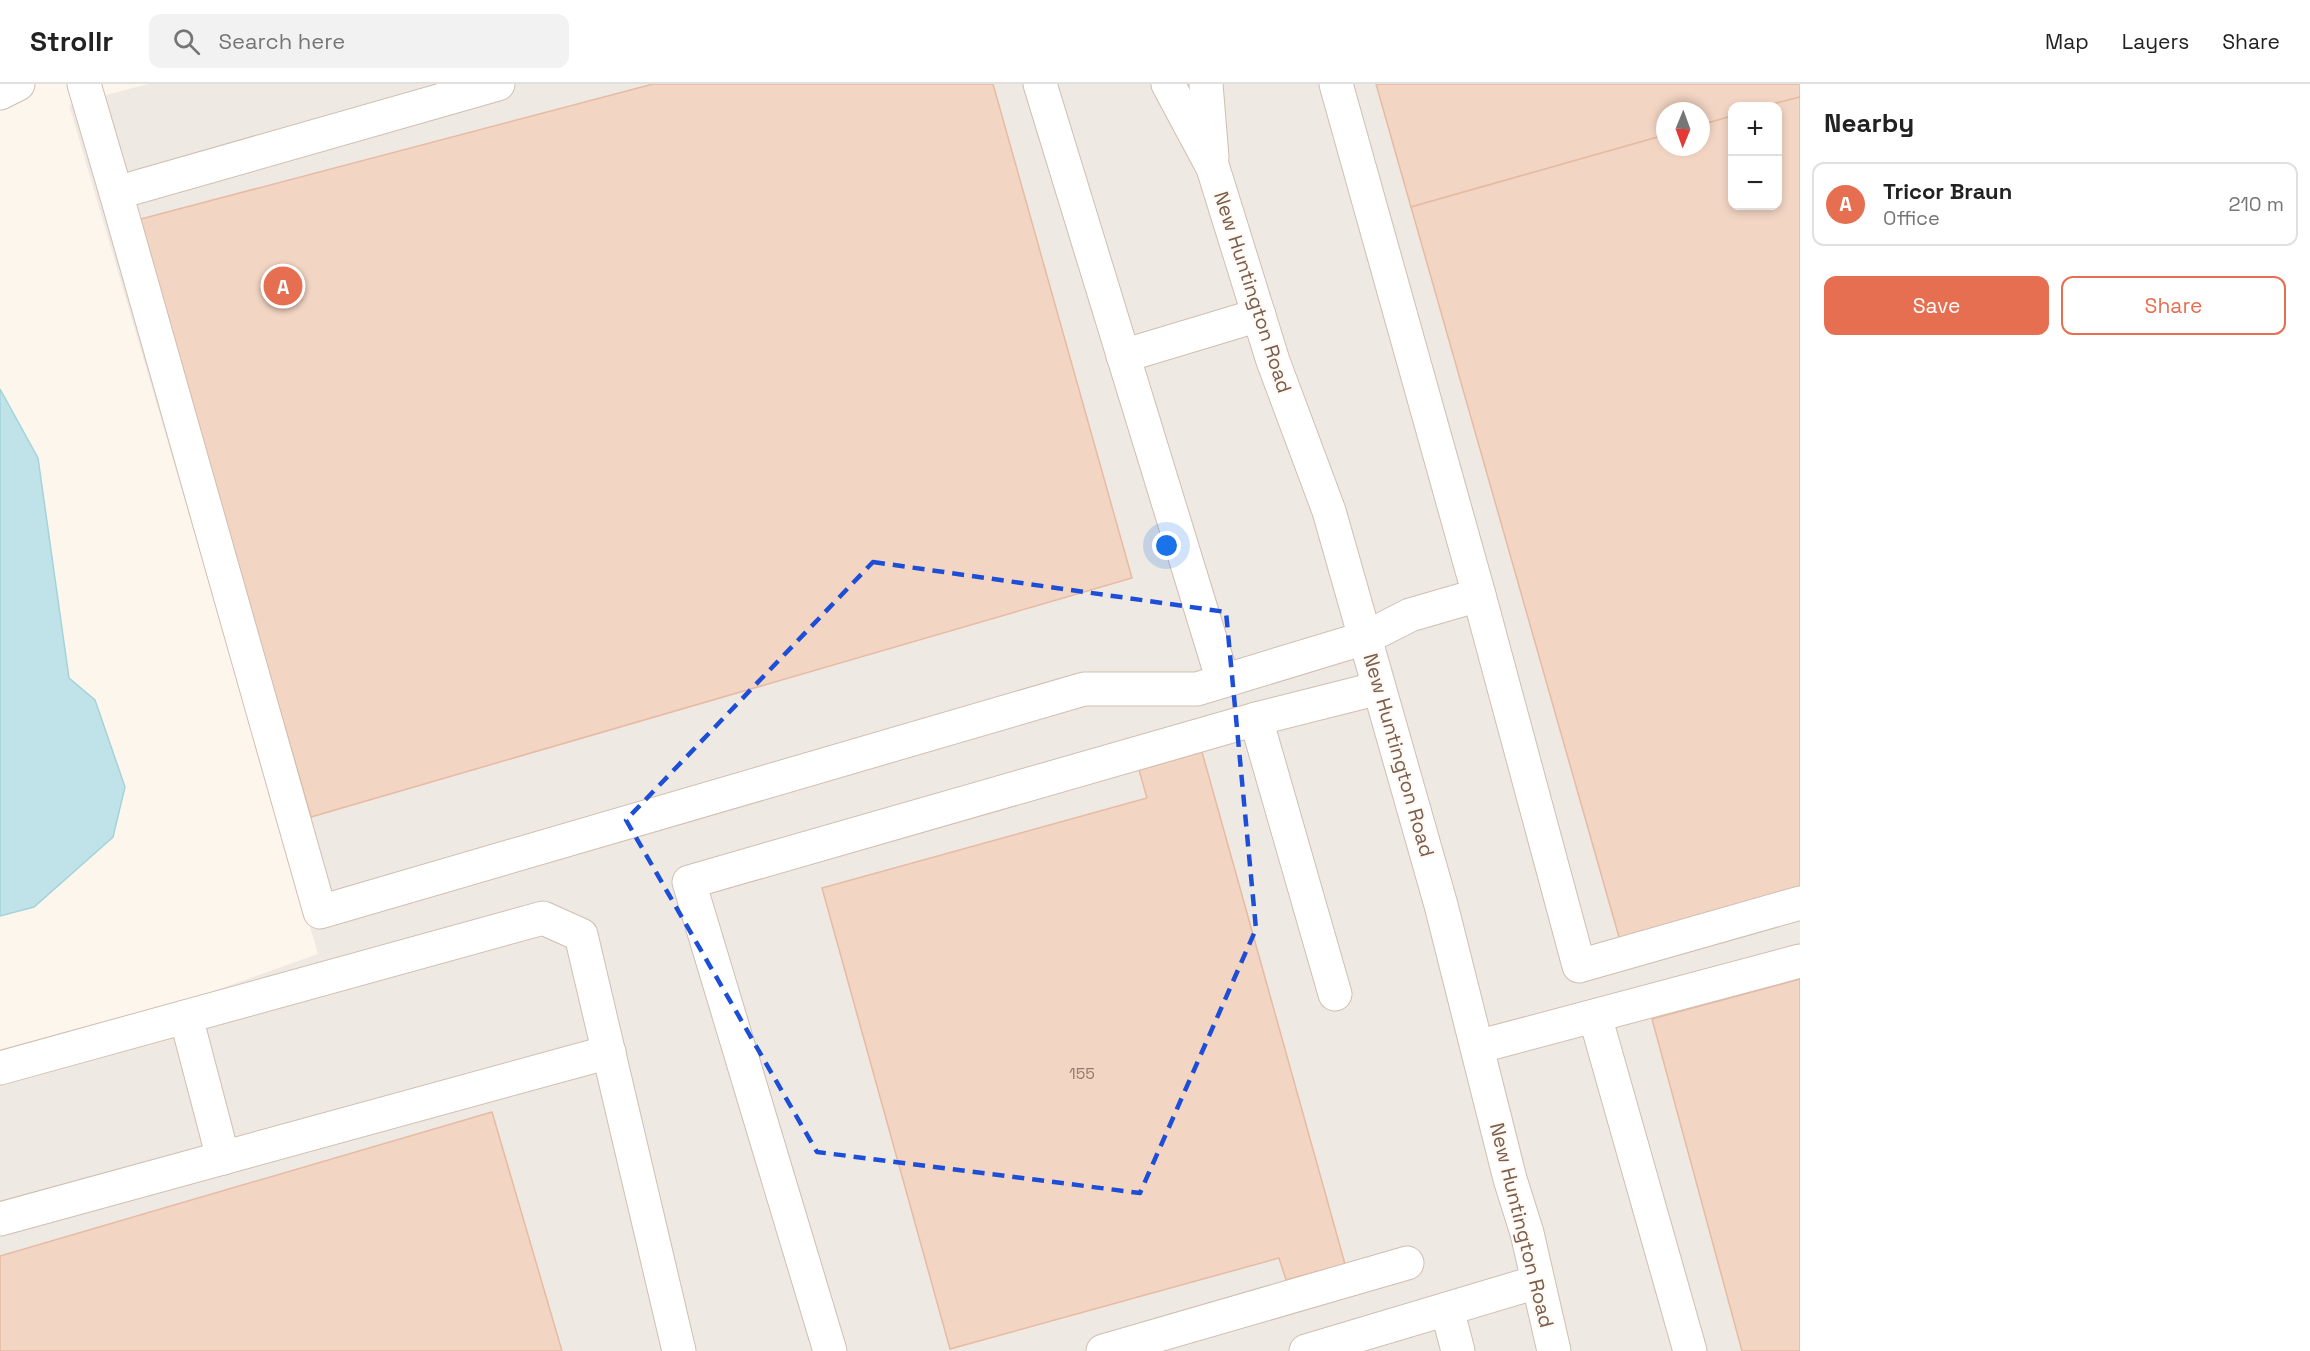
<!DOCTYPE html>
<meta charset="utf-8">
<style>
body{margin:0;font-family:"Space Grotesk",sans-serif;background:#f2f2f2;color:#222}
.controls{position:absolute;right:18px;top:18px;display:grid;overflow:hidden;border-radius:12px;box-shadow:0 3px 9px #0003}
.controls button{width:54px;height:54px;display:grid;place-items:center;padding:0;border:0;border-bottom:2px solid #e0e0e0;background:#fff;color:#222;font:30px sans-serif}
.compass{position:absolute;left:1656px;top:18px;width:54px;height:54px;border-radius:50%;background:#fff;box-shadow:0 3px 9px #0003;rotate:181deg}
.you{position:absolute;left:1167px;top:462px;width:21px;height:21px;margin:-15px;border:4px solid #fff;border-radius:50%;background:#1a73e8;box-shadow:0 0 0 9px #1a73e833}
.badge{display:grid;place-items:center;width:39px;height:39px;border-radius:50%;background:#e76f51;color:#fff;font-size:20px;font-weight:700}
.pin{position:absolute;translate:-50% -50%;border:3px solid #fff;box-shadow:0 2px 6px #0006}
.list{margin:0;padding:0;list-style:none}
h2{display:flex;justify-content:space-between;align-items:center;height:78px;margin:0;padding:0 24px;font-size:26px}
h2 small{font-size:20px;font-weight:400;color:#767676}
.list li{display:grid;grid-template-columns:39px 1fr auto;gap:18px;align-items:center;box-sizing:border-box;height:84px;margin:0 12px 12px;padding:0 12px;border:2px solid #e0e0e0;border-radius:12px}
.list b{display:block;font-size:22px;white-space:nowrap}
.list p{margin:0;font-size:20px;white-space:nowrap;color:#767676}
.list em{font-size:20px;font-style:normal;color:#767676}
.actions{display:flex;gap:12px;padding:18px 24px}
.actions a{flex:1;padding:14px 0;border:2px solid #e76f51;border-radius:12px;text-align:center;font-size:21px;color:#e76f51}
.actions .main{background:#e76f51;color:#fff}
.icon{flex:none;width:33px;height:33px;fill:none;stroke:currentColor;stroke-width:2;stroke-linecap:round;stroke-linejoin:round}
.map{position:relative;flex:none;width:1800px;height:1267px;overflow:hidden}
header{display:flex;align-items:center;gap:36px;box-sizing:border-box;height:84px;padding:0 30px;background:#fff;border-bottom:2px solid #e0e0e0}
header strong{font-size:28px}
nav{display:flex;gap:33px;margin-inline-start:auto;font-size:21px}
.search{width:420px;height:54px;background:#f2f2f2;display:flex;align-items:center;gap:15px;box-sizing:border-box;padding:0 21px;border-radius:12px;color:#767676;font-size:22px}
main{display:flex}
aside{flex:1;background:#fff}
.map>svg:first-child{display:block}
</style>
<header>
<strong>Strollr</strong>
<div class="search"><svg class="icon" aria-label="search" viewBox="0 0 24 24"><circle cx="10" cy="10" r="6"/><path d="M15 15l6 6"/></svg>Search here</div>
<nav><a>Map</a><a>Layers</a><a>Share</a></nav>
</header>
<main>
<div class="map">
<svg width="1800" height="1267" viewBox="0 0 1800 1267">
<rect width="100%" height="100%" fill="#fdf6ec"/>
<path fill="#efe9e4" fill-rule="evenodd" d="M148,0H1800V1267H0V983L318,870L69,21ZM1732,22H1778V122H1732ZM1665,27H1701V63H1665Z"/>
<path fill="#bfe3e8" stroke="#a5d3da" stroke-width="1.5" d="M0,305L38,374L69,594L95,616L125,703L113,753L34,823L0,832Z"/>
<g fill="#f3d5c3" stroke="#e6bba3" stroke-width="1.5">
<path d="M653,0H993L1132,494L311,733L137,136Z"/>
<path d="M1376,0H1800V13L1765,22H1732V32L1701,41V27H1665V51L1411,123Z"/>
<path d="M1800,13V810L1621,860L1411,123L1665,51V63H1701V41L1732,32V122H1778V22H1765Z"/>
<path d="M1202,668L1345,1180L1286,1196L1279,1174L950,1265L822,804L1147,714L1139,686Z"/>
<path d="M1800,895V1267H1742L1652,935Z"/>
<path d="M492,1028L562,1267H0V1172Z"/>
</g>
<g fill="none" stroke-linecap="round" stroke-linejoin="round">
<g stroke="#d1beb0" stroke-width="35">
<g id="minor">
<path d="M84,0L116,109"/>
<path d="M498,0L116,109L320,828L1084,605H1197L1365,554L1410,531L1479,511"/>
<path d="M1040,0L1223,597"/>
<path d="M1168,0L1213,84L1273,277L1329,427L1441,821L1510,1095L1527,1149L1554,1267"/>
<path d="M1206,0L1212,73"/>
<path d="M1336,0L1479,511L1579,882L1800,819"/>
<path d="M0,9L18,0"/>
<path d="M1123,272L1259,231"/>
<path d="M1256,635L1379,604"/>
<path d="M1595,932L1690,1267"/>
<path d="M186,933L223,1074"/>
<path d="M1477,963L1800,877"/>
<path d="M0,984L543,834L581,851L679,1267"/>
<path d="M0,1135L609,968"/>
<path d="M1447,1225L1458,1267"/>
<path d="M830,1267L689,798L1256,635L1335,910"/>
<path d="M1103,1267L1407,1179"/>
<path d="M1306,1267L1537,1198"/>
</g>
</g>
<use href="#minor" stroke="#fff" stroke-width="33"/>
</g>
<path fill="none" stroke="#1d4ed8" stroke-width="4.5" stroke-dasharray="12 8" stroke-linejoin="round" d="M873,478L1226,528L1256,845L1140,1109L817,1068L626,736Z"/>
<g text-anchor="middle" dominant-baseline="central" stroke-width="4.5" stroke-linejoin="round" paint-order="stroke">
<g font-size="16" fill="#987a6a">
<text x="1082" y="989">155</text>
</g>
<g font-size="20" fill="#7a5c4d" stroke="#fffaf3">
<text transform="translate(1253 208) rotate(72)">New Huntington Road</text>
<text transform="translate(1399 671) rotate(74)">New Huntington Road</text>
<text transform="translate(1522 1141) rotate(76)">New Huntington Road</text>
</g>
</g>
</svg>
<div class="controls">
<button>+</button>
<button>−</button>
</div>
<svg class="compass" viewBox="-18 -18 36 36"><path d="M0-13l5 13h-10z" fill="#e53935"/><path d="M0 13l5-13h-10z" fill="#767676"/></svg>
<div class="you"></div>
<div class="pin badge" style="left:283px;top:202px">A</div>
</div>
<aside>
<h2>Nearby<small></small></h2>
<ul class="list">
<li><span class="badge">A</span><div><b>Tricor Braun</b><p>Office</p></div><em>210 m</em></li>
</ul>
<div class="actions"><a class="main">Save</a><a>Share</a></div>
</aside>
</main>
